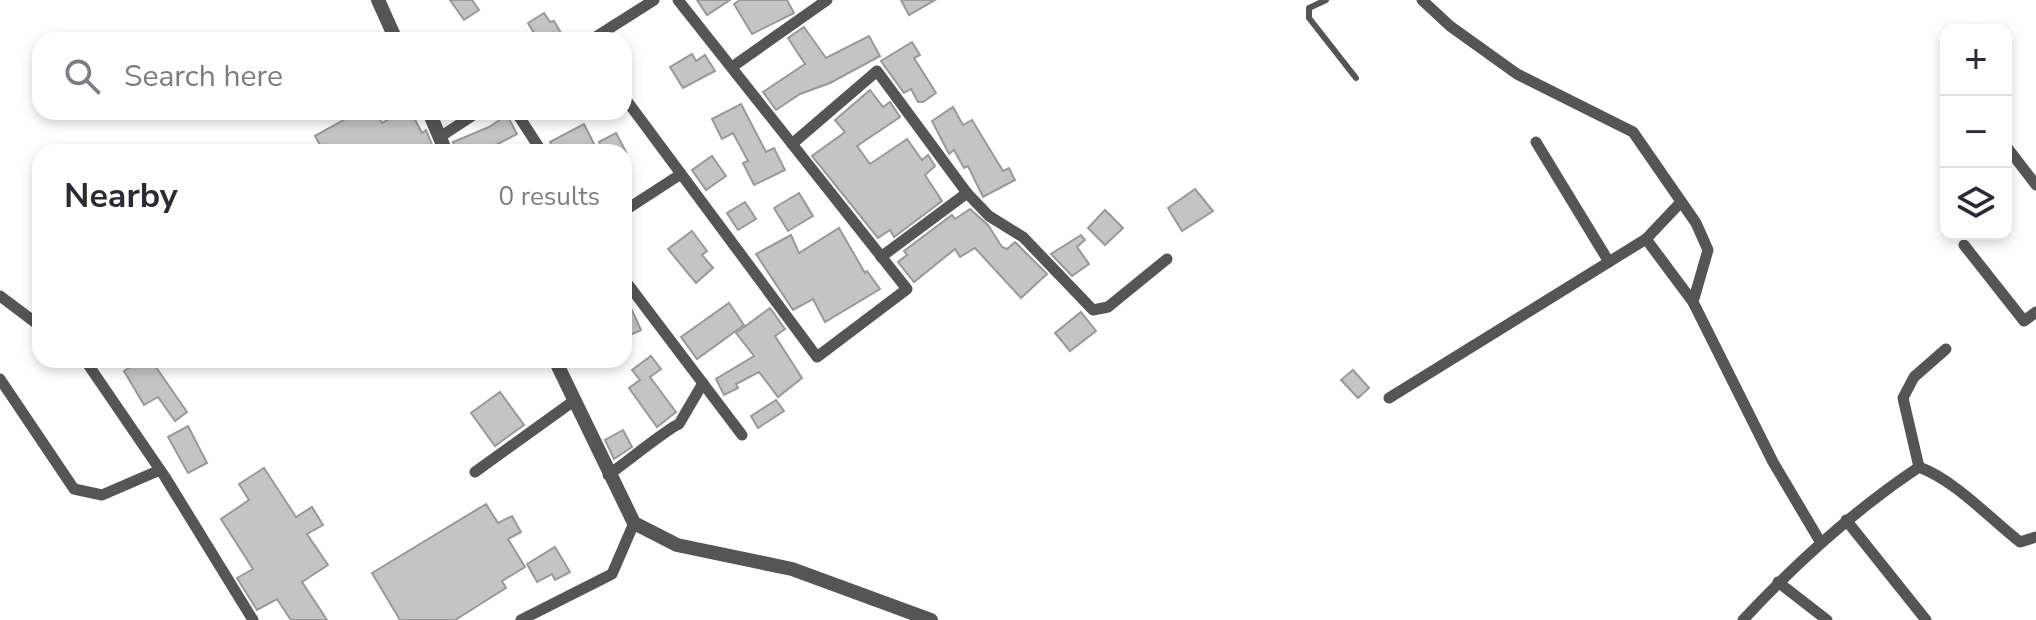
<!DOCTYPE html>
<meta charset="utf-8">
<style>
body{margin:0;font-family:"Nunito Sans",sans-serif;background:#f7f7f7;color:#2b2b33}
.controls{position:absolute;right:24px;top:24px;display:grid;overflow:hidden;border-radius:16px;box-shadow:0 4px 12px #0003}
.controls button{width:72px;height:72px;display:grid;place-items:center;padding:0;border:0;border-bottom:2px solid #e1e1e2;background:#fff;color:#2b2b33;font:40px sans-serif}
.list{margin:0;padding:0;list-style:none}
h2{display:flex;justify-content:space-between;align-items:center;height:104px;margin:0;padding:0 32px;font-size:34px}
h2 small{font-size:26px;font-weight:400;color:#7c7c81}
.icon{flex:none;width:44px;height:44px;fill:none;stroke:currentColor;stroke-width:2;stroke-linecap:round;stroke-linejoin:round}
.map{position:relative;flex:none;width:2036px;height:620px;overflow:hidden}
.search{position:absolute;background:#fff;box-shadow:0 4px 12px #0003;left:32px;top:32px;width:600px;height:88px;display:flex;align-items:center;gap:20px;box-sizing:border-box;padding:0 28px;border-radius:24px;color:#7c7c81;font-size:30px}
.panel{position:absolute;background:#fff;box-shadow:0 4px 12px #0003;left:32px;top:144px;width:600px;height:224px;border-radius:24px}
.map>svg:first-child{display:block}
</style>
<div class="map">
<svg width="2036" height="620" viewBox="0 0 2036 620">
<rect width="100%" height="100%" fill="#fff"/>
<g fill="#c4c4c4" stroke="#999" stroke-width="2">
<path d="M450,0H472L479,10L464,20Z"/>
<path d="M697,0H730L707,15Z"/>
<path d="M740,0H787L794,13L752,34L734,4Z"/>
<path d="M901,0H935L909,15Z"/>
<path d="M544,13L550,22L554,21L565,40H538L528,23Z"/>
<path d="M804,27L826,58L869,36L880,56L830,83L800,94L776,110L763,92L805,64L788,38Z"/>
<path d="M912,42L920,55L914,58L936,93L923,102H918L911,89L904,93L881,61Z"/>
<path d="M692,54L696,61L705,55L715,71L683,88L670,67Z"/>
<path d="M870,90L883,107L890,102L900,117L857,146L870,164L907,139L922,160L928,155L935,166L925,175L942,201L894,237L890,230L878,238L812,156L845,132L835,120Z"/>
<path d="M741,104L766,152L774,148L785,170L754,185L743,163L748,161L733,133L722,139L712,119Z"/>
<path d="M953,107L963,125L972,120L1003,171L1009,168L1015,180L983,197L968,166L964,168L954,150L949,154L932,121Z"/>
<path d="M358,112H376L382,123L403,112H411L422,133L426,130L435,152H324L315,136Z"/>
<path d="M507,115L517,134L492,147L494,152H456L453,142L489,127Z"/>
<path d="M584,124L598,152H556L550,142Z"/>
<path d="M616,133L626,152H604L599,142Z"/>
<path d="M712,156L726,176L706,190L692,170Z"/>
<path d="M1195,189L1213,211L1182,231L1168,208Z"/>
<path d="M799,193L813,216L788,231L774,208Z"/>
<path d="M745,202L756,219L738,230L727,213Z"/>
<path d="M970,209L988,225L1002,247L1007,249L1015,242L1047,274L1021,298L975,248L960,257L955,249L914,282L898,262L907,255L904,251L952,215L955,219Z"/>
<path d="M1105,210L1123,228L1105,245L1088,228Z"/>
<path d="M839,228L865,273L867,271L880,289L825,322L813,299L793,310L756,254L791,235L799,253Z"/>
<path d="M692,231L707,251L702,255L713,268L696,283L668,249Z"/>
<path d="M1081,235L1085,240L1077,247L1089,264L1072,276L1051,254Z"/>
<path d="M624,293L641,330L624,338Z"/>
<path d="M729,303L744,325L697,359L681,337Z"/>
<path d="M770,308L785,329L775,336L802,378L778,397L759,372L736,384L738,388L724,395L716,379L754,356L736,333Z"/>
<path d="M1081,312L1096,331L1070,351L1055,333Z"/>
<path d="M651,356L661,369L650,377L676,412L657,427L629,388L640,380L632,370Z"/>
<path d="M142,360H151L187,412L175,421L158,397L144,405L124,371Z"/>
<path d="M1353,370L1369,388L1358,398L1341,380Z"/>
<path d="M500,392L524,425L495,446L471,413Z"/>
<path d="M776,400L784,411L758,428L751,416Z"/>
<path d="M188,426L207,463L188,473L168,437Z"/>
<path d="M623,430L632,447L614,459L605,440Z"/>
<path d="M264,468L296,517L312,507L323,525L307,534L328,565L302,582L327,620H291L277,599L257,610L237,578L253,569L221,519L249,500L239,484Z"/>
<path d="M486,504L498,523L512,516L521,532L508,539L525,567L502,581L506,588L455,620H400L372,573Z"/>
<path d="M555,547L570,572L555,580L552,574L537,582L527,564Z"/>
</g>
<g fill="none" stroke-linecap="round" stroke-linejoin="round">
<path stroke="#555" stroke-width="6" d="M1326,0L1309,8V18L1356,78"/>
<g stroke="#555" stroke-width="11">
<path d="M1422,0L1450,26L1517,74L1633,132L1696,223L1708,250L1693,302L1773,462L1821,543"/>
<path d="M591,40L654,0"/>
<path d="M732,67L827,0"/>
<path d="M624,97L817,357L907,289L678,0"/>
<path d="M516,112L542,152"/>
<path d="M440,137L478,112"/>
<path d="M1536,142L1609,262"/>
<path d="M792,144L877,71L967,193L989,216L1023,237L1093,310L1108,307L1167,259"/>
<path d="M2006,146L2036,185"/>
<path d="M624,211L681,174"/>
<path d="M1646,239L1681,202"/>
<path d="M1964,245L2024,321L2036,312"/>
<path d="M881,257L967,193"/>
<path d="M624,279L742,435"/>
<path d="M0,296L40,326"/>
<path d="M85,360L165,477L253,620"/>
<path d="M0,379L74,489L102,495L160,470"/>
<path d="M1389,398L1646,239L1693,302"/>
<path d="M1919,467L1903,398L1914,377L1946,349"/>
<path d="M475,472L575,400"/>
<path d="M608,475C623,465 668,428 679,424L703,383"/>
<path d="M1846,520L1926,620"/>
<path d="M1778,582L1827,620"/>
<path d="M521,620L612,574L634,523"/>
<path d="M1743,620C1797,562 1853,511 1919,467C1956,481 1988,517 2020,542L2036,537"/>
</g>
<g stroke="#555" stroke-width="14">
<path d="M378,0L396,40"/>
<path d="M429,112L446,152"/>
<path d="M555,360L634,523L677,545L792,569L931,620"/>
</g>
</g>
</svg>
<div class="controls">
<button>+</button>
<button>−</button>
<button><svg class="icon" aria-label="layers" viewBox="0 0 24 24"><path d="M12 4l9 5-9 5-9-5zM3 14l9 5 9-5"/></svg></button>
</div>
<div class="search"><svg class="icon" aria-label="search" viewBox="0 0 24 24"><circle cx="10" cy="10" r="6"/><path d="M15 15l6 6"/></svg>Search here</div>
<section class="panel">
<h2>Nearby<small>0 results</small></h2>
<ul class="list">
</ul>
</section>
</div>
